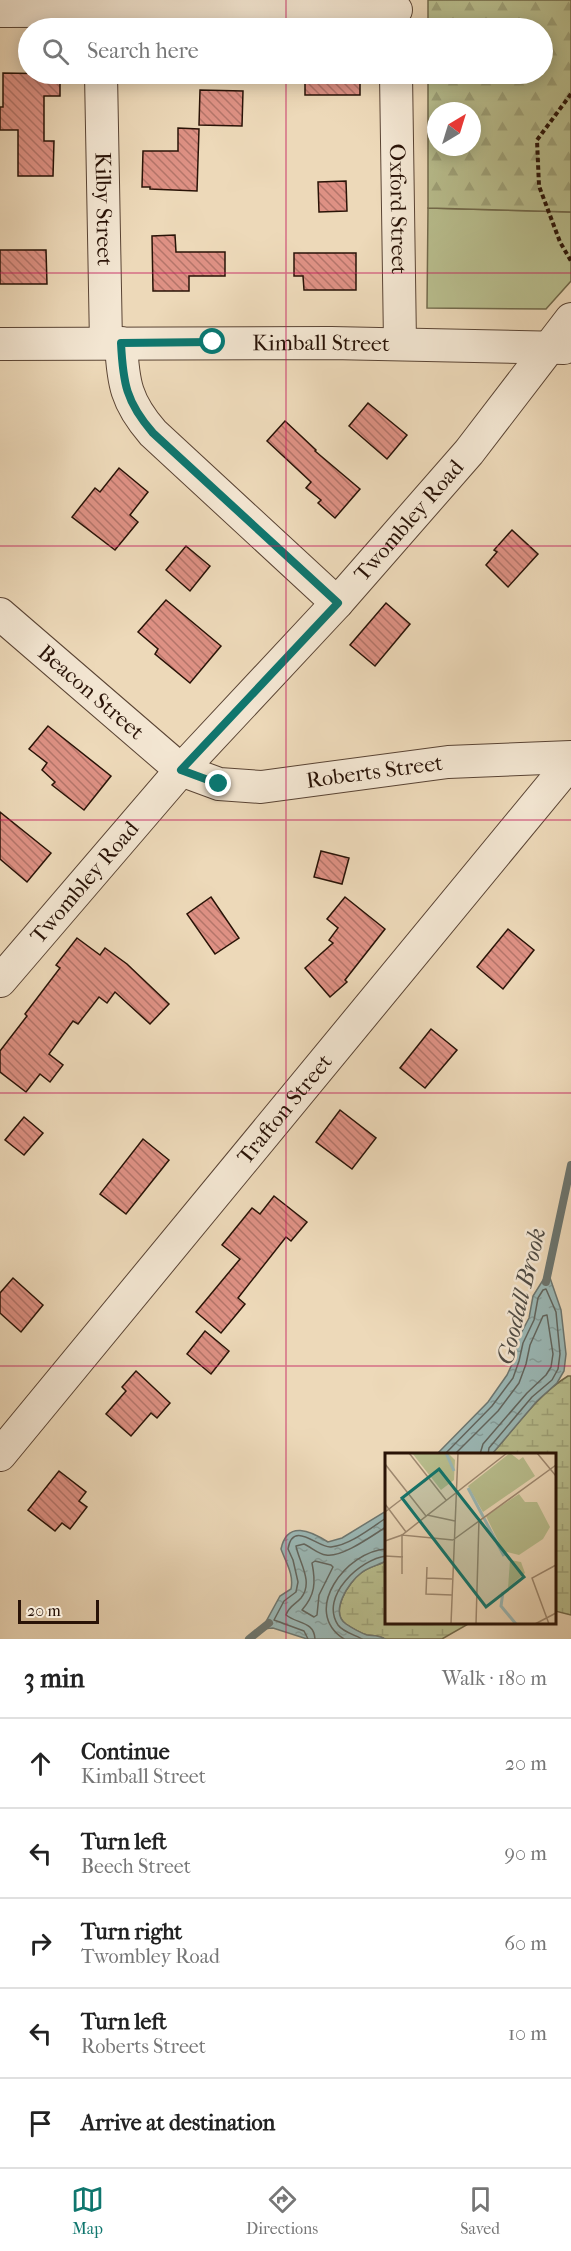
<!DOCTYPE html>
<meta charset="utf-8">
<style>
body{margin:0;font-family:"IM FELL French Canon",serif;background:#f2f2f2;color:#222}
.compass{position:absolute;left:427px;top:102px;width:54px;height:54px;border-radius:50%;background:#fff;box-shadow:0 3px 15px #0003;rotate:38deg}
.scale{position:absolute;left:18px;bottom:15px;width:81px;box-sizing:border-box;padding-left:6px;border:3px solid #291307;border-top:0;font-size:16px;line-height:21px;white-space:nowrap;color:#291307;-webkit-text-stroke:4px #f3e6d2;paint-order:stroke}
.stop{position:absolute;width:18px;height:18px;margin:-14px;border:4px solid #0f766e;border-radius:50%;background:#fff}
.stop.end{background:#0f766e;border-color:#fff;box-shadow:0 2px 6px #0008}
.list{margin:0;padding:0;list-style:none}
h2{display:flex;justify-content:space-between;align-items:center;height:78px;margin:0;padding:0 24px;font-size:26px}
h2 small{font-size:20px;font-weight:400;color:#767676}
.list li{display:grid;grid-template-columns:39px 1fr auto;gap:18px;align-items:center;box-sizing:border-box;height:90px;padding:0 24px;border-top:2px solid #e0e0e0}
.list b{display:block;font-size:22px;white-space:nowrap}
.list p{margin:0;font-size:20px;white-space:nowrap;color:#767676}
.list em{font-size:20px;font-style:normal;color:#767676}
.icon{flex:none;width:33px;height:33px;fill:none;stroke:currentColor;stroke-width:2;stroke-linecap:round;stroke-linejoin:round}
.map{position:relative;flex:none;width:571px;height:1639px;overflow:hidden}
.search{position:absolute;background:#fff;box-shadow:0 3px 15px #0003;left:18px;right:18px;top:18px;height:66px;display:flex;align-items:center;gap:15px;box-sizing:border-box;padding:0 21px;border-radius:33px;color:#767676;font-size:22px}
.sheet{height:528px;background:#fff}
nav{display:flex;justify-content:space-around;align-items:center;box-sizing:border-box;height:84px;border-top:2px solid #e0e0e0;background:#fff;font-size:16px;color:#767676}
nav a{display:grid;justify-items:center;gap:3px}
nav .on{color:#0f766e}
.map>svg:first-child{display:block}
</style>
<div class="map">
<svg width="571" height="1639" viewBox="0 0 571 1639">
<defs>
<pattern id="forest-firs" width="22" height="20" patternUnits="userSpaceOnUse" patternTransform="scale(1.5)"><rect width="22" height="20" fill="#b9bf8f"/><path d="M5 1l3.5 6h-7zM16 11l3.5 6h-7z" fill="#9fa37a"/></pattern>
<pattern id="wetland-marsh" width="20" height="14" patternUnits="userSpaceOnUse" patternTransform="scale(1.5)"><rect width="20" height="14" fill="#b9bf8f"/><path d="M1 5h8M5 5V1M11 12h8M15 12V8" fill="none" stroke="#9fa37a"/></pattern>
<pattern id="water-ripples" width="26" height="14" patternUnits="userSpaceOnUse" patternTransform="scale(1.5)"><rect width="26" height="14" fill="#9bb9b7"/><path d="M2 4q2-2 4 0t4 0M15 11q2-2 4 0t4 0" fill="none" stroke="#869e9c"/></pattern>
<pattern id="building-back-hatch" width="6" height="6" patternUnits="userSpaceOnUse" patternTransform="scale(1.5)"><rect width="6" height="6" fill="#de9184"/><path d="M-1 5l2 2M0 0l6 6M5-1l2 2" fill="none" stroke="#b4756a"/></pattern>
</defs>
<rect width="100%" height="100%" fill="#edd9b9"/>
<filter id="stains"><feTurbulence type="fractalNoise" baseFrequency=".00333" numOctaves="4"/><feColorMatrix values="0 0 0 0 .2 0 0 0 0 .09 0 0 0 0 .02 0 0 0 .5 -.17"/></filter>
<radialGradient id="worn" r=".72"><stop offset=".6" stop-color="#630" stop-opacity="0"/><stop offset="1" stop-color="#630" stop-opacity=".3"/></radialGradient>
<path fill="#b9bf8f" stroke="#71694b" stroke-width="1.5" d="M428,208L571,212V281L546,309L427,308Z"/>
<path fill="url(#forest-firs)" stroke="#71694b" stroke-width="1.5" fill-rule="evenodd" d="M428,0H571V212L428,208V74H542V28H428ZM436,111H472V147H436Z"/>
<g fill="url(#wetland-marsh)" stroke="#71694b" stroke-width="1.5">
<path d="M568,1376H571V1615L555,1611L554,1454H492C516,1427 537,1395 568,1376Z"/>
<path d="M386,1561V1622L470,1623L442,1639H385C379,1635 374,1636 367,1635C361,1633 352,1628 346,1624C329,1612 349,1582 361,1573C368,1567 379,1565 386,1561Z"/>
</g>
<g fill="url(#water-ripples)" stroke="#6d7771" stroke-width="1.5">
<path d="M548,1272L561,1310L566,1354L564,1371L557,1383L537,1401L492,1454H437L488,1402L507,1375L514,1360L517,1341L529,1318L533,1296Z"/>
<path d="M386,1511V1561C379,1565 368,1567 361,1573C349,1582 329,1612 346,1624C352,1628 361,1633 367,1635C374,1636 379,1635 385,1639H307L273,1628L262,1629L280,1596L291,1589C294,1574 286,1563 281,1549C287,1520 311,1531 328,1542L342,1538Z"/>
</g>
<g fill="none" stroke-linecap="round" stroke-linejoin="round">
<g stroke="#62665f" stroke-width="1.5">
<path d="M445,1454L492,1406L513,1378L519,1361L523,1343L534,1320L538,1298L543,1290L546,1289L556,1312L560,1354L558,1369L552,1380L532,1397L489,1448L488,1454"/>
<path d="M455,1454L498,1411L519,1383L526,1364L530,1345L543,1316L547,1315L553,1354L551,1367L546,1375L527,1393L483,1444L480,1454"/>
<path d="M315,1561L331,1565L333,1567L319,1595L317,1615L314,1617L302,1610C315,1595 316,1583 312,1563Z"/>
<path d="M308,1639L304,1631L274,1620L284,1601L296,1592L298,1582L293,1560L288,1549C293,1519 319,1549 331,1547C350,1545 371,1528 386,1518"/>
<path d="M315,1639C314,1621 297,1624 286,1615C289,1606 295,1605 301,1598C314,1582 299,1562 296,1546L304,1544C311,1547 318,1554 326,1555C342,1558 373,1535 386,1527"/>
<path d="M344,1639C300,1611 347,1551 386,1549"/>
<path d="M362,1639C355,1635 343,1632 338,1625C319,1596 361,1559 386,1556"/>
</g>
<g stroke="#6d7771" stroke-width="8">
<path d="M546,1282L571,1165"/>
<path d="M249,1639L269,1623"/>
</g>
</g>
<g fill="url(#building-back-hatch)" stroke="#291307" stroke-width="1.5">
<path d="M3,73L60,74V96H44V141H54L53,176H18V130H0V107H3Z"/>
<rect x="305" y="74" width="55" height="21"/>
<path d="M200,90L243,91L242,126L199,125Z"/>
<path d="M178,128L199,129L197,191L150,189V187H142L143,151H178Z"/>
<path d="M346,181L347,211L319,212L318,182Z"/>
<path d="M175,235L176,252H225V276H189V291H153L152,236Z"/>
<path d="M0,250H46L47,284H0Z"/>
<path d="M294,253H356V290H304L303,276H294Z"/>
<path d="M368,403L407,435L387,459L349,426Z"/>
<path d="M285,421L316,450L315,451L360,489L335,518L318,503L321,500L306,488L311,482L267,441Z"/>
<path d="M119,468L148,492L130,515L138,522L115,550L72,517L95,488L100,492Z"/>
<path d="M512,530L538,554L508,587L486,565L497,552L494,550Z"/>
<path d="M186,546L210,566L190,591L166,570Z"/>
<path d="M166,600L221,646L190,683L155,654L158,649L138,632Z"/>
<path d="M386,603L410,624L375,666L350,645Z"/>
<path d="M48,726L111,776L84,810L52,785L55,782L42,770L47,763L29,749Z"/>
<path d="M0,812L51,853L27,882L0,859Z"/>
<path d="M321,851L349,858L342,884L314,877Z"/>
<path d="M211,897L239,938L215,954L187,914Z"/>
<path d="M345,897L385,929L345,980L347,982L330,997L305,968L333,943L329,940L338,928L327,919Z"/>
<path d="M508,929L534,950L503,989L477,967Z"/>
<path d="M77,938L100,955L105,948L127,964L169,1004L150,1024L115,992L107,1003L99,997L78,1024L73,1021L49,1054L63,1065L50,1082L40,1074L26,1092L0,1072V1051L27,1016L25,1014L60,968L56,965Z"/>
<path d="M431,1029L457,1050L425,1088L400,1068Z"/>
<path d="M340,1110L376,1138L352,1169L316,1142Z"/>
<path d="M24,1117L43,1133L24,1155L5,1140Z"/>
<path d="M143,1139L169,1160L126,1214L100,1194Z"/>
<path d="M274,1196L307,1222L291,1241L286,1237L238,1298L245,1304L221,1333L196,1312L240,1259L222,1245L252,1208L260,1214Z"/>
<path d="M13,1278L43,1305L21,1332L0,1313V1293Z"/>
<path d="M205,1331L229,1351L211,1374L187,1354Z"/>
<path d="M136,1371L170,1403L157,1418L151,1413L131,1436L106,1414L126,1391L122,1387Z"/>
<path d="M59,1471L86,1492L79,1501L87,1507L70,1529L62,1523L55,1531L28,1510Z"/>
</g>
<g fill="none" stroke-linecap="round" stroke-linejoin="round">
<g stroke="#5a4434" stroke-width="34">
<g id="minor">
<path d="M0,11L396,10"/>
<path id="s1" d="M101,74L106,343"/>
<path id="s2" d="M396,74L400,343"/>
<path d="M121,343C123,383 126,402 153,433L337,603"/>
<path id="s3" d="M0,344L331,343L564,348"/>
<path id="s4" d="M0,614L181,770L219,784L261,787L448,762L571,757"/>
<path id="s5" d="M0,981L181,770L337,603L469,452L571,319"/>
<path id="s6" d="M0,1455L571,762"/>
</g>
</g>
<path stroke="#291307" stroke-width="4" stroke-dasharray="4.5 3" stroke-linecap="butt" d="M571,94L537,140L539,186L560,242L571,261"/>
<use href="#minor" stroke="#f3e6d2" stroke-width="32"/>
</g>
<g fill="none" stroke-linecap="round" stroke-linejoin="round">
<path stroke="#0f766e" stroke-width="8" d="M213,342L121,343C123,383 126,402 153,433L338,603L181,770L219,784"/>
</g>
<path fill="none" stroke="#c2185b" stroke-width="1.5" stroke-opacity="0.55" d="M286,0V28M286,74V1639M0,273H571M0,546H571M0,820H571M0,1093H571M0,1366H571"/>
<g text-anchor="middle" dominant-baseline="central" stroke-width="5" stroke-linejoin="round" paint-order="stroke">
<g font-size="22" fill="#291307" stroke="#f3e6d2">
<text stroke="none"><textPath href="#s1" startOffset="135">Kilby Street</textPath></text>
<text stroke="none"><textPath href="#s2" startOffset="135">Oxford Street</textPath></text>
<text stroke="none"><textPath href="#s3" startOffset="321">Kimball Street</textPath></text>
<text stroke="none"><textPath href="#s5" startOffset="616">Twombley Road</textPath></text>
<text stroke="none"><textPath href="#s4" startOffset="120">Beacon Street</textPath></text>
<text stroke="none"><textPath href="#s4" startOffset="436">Roberts Street</textPath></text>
<text stroke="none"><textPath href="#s5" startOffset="130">Twombley Road</textPath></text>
<text stroke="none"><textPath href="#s6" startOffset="448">Trafton Street</textPath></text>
</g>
<g font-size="24" font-style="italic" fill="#514d45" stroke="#f3e6d2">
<text transform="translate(521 1296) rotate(-76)">Goodall Brook</text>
</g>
</g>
<g transform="translate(385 1453)">
<rect width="171" height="171" fill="#edd9b9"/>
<path d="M125,0L134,7L138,4L150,23L98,59L83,33ZM134,41L140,49H152L165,74L158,86L134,102L118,98L101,63Z" fill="#b9bf8f"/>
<path d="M27,0H63L70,7L69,27L56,37Z" fill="#b9bf8f"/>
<path d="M125,107L136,109L140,120L123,135Z" fill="#b9bf8f"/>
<path fill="none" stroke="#9bb9b7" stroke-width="3" d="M61,0L69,18M83,35L119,103M118,139L116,153L131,171"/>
<path fill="none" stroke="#9f8a72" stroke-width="1.5" d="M24,0L61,47M152,0L171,23M0,11L41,63M0,51L21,79M0,59L43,26M42,62L70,68M68,87L171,12M0,88L17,82L122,0M0,103L18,104M42,114L41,141L67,142M17,121V82L68,87M42,125L67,126M66,171L73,0M91,171L94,66M150,171L171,160M164,171L147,125L171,112"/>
<path fill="#0f766e" fill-opacity="0.15" stroke="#0f766e" stroke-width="3" d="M54,16L139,124L101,154L17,45Z"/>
<rect width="171" height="171" fill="none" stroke="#291307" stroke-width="3"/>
</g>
<rect width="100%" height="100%" filter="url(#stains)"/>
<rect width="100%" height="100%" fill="url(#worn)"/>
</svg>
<svg class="compass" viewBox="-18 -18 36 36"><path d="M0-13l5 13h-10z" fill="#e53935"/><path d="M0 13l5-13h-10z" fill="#767676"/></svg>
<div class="scale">20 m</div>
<div class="stop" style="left:213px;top:342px"></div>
<div class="stop end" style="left:219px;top:784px"></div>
<div class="search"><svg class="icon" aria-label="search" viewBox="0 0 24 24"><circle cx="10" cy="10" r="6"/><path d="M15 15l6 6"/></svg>Search here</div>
</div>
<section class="sheet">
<h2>3 min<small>Walk · 180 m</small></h2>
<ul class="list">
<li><svg class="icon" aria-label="ahead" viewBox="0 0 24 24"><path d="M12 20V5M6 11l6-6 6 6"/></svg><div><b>Continue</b><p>Kimball Street</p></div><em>20 m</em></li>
<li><svg class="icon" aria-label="left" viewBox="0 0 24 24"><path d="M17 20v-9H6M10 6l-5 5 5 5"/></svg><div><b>Turn left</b><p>Beech Street</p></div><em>90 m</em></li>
<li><svg class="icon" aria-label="right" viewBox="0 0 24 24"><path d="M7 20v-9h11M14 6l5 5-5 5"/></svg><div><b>Turn right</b><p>Twombley Road</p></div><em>60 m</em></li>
<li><svg class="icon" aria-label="left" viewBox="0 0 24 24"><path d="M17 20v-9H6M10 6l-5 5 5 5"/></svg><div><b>Turn left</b><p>Roberts Street</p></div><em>10 m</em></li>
<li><svg class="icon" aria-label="arrive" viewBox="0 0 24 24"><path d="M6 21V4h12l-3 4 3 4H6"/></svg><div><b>Arrive at destination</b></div></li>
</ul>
</section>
<nav>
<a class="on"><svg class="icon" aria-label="map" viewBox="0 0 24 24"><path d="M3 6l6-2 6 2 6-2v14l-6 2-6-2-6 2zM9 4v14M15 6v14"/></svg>Map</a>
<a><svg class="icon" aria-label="directions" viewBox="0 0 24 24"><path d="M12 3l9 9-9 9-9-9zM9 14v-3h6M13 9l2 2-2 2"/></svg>Directions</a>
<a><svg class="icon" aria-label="saved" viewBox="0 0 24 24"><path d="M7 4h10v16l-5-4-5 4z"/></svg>Saved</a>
</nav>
